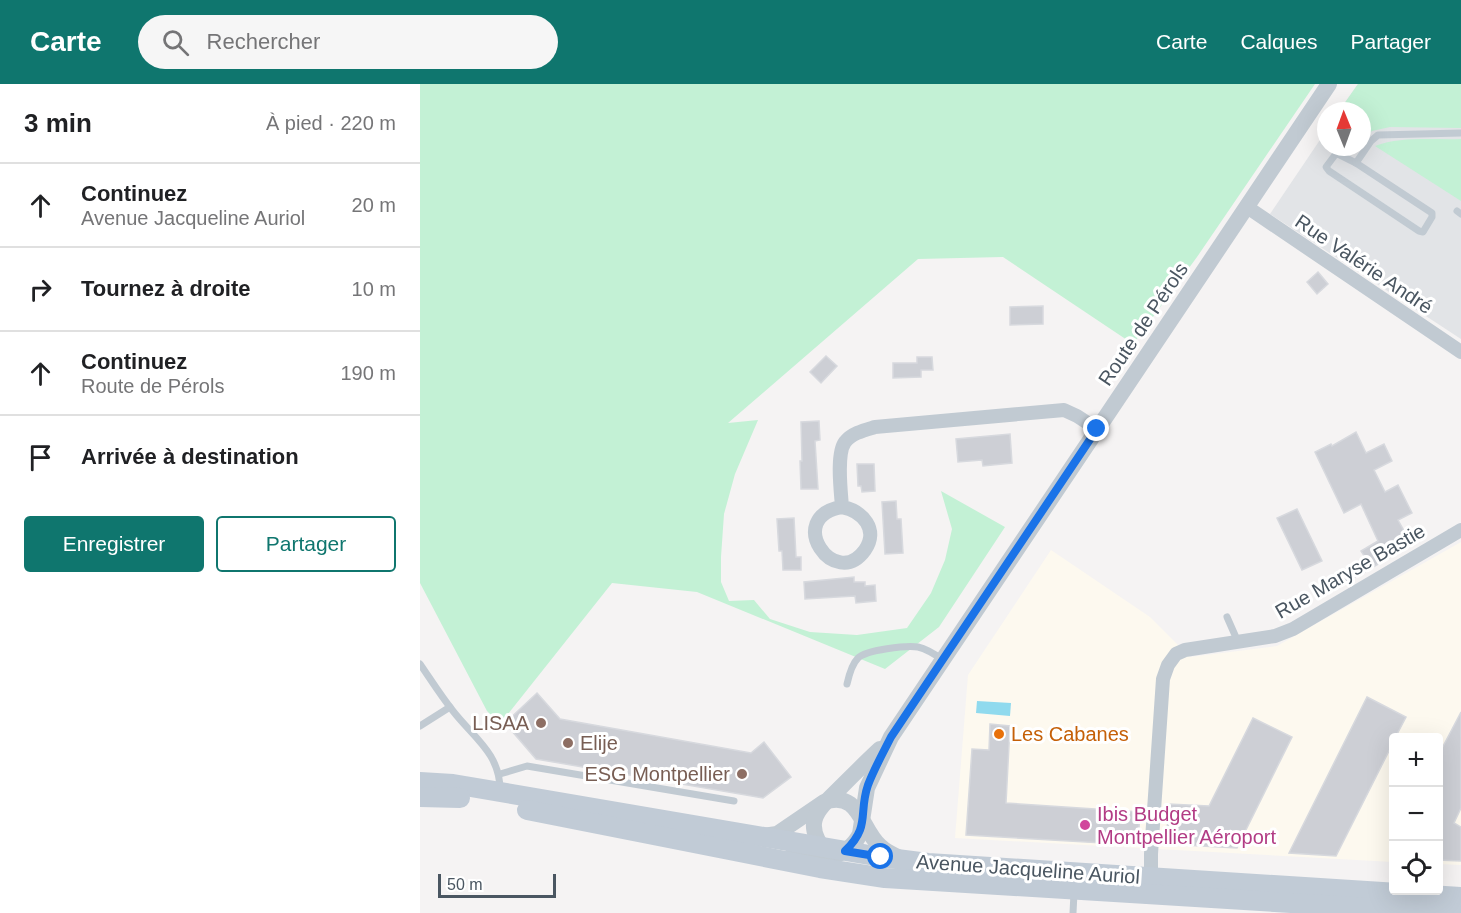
<!DOCTYPE html>
<html lang="fr">
<meta charset="utf-8">
<style>
body{margin:0;font-family:Helvetica,sans-serif;background:#f6f6f6;color:#202124}
.controls{position:absolute;right:18px;bottom:18px;display:grid;overflow:hidden;border-radius:6px;box-shadow:0 6px 24px #0002}
.controls button{width:54px;height:54px;display:grid;place-items:center;padding:0;border:0;border-bottom:2px solid #e0e0e0;background:#fff;color:#202124;font:30px sans-serif}
.compass{position:absolute;left:897px;top:18px;width:54px;height:54px;border-radius:50%;background:#fff;box-shadow:0 6px 24px #0002;rotate:359deg}
.scale{position:absolute;left:18px;bottom:15px;width:118px;box-sizing:border-box;padding-left:6px;border:3px solid #4a5661;border-top:0;font-size:16px;line-height:21px;white-space:nowrap;color:#4a5661;-webkit-text-stroke:4px #fff;paint-order:stroke}
.stop{position:absolute;width:18px;height:18px;margin:-14px;border:4px solid #1a73e8;border-radius:50%;background:#fff}
.stop.end{background:#1a73e8;border-color:#fff;box-shadow:0 2px 6px #0008}
.list{margin:0;padding:0;list-style:none}
h2{display:flex;justify-content:space-between;align-items:center;height:78px;margin:0;padding:0 24px;font-size:26px}
h2 small{font-size:20px;font-weight:400;color:#757577}
.list li{display:grid;grid-template-columns:39px 1fr auto;gap:18px;align-items:center;box-sizing:border-box;height:84px;padding:0 24px;border-top:2px solid #e0e0e0}
.list b{display:block;font-size:22px;white-space:nowrap}
.list p{margin:0;font-size:20px;white-space:nowrap;color:#757577}
.list em{font-size:20px;font-style:normal;color:#757577}
.actions{display:flex;gap:12px;padding:18px 24px}
.actions a{flex:1;padding:14px 0;border:2px solid #0f766e;border-radius:6px;text-align:center;font-size:21px;color:#0f766e}
.actions .main{background:#0f766e;color:#fff}
.icon{flex:none;width:33px;height:33px;fill:none;stroke:currentColor;stroke-width:2;stroke-linecap:round;stroke-linejoin:round}
.map{position:relative;flex:none;width:1041px;height:829px;overflow:hidden}
header{display:flex;align-items:center;gap:36px;box-sizing:border-box;height:84px;padding:0 30px;background:#0f766e;color:#fff}
header strong{font-size:28px}
nav{display:flex;gap:33px;margin-inline-start:auto;font-size:21px}
.search{width:420px;height:54px;background:#f6f6f6;display:flex;align-items:center;gap:15px;box-sizing:border-box;padding:0 21px;border-radius:33px;color:#757577;font-size:22px}
main{display:flex}
aside{flex:1;background:#fff}
.map>svg:first-child{display:block}
</style>
<header>
<strong>Carte</strong>
<div class="search"><svg class="icon" aria-label="search" viewBox="0 0 24 24"><circle cx="10" cy="10" r="6"/><path d="M15 15l6 6"/></svg>Rechercher</div>
<nav><a>Carte</a><a>Calques</a><a>Partager</a></nav>
</header>
<main>
<aside>
<h2>3 min<small>À pied · 220 m</small></h2>
<ul class="list">
<li><svg class="icon" aria-label="ahead" viewBox="0 0 24 24"><path d="M12 20V5M6 11l6-6 6 6"/></svg><div><b>Continuez</b><p>Avenue Jacqueline Auriol</p></div><em>20 m</em></li>
<li><svg class="icon" aria-label="right" viewBox="0 0 24 24"><path d="M7 20v-9h11M14 6l5 5-5 5"/></svg><div><b>Tournez à droite</b></div><em>10 m</em></li>
<li><svg class="icon" aria-label="ahead" viewBox="0 0 24 24"><path d="M12 20V5M6 11l6-6 6 6"/></svg><div><b>Continuez</b><p>Route de Pérols</p></div><em>190 m</em></li>
<li><svg class="icon" aria-label="arrive" viewBox="0 0 24 24"><path d="M6 21V4h12l-3 4 3 4H6"/></svg><div><b>Arrivée à destination</b></div></li>
</ul>
<div class="actions"><a class="main">Enregistrer</a><a>Partager</a></div>
</aside>
<div class="map">
<svg width="1041" height="829" viewBox="0 0 1041 829">
<rect width="100%" height="100%" fill="#f5f3f3"/>
<path fill="#fdf9ef" d="M1041,458V781L1019,780L1018,654H974L973,778L535,754L548,591L631,466L730,533L770,573L857,562Z"/>
<path fill="#e2e4e7" d="M938,0H1041V255L850,130L906,47V63H942V27H919Z"/>
<g fill="#c3f1d5">
<path d="M0,0H895L777,173L713,260L583,173L498,175L308,339L338,336L315,390L304,430L301,473V498L309,517L334,516L350,535L390,548L437,551L487,544L511,509L525,476L532,445L521,407L585,443L519,543L465,585L277,508L192,499L80,640L67,627L0,499Z"/>
<path d="M938,0H1041V44L970,43L952,47L945,53L942,50V27H919Z"/>
<path d="M1041,55V117L955,62C981,52 1014,56 1041,55Z"/>
</g>
<path fill="#90daee" d="M557,617L591,619L590,632L556,629Z"/>
<g fill="#cdcfd5" stroke="#d7d9de" stroke-width="1.5">
<path d="M898,188L908,200L897,210L887,198Z"/>
<path d="M623,222V240L590,241V223Z"/>
<path d="M406,272L417,282L401,299L390,288Z"/>
<path d="M497,273H512L513,286H501V293L473,294V279H497Z"/>
<path d="M399,337L400,356L395,357L398,405H381L380,377H382L381,338Z"/>
<path d="M936,348L946,369L964,360L972,377L954,386L965,408L978,401L992,429L978,436L992,461L909,508L904,499L945,473L941,467L958,457L941,420L924,429L895,368L911,360L912,362Z"/>
<path d="M590,350L592,379L563,382L562,376L538,378L536,355Z"/>
<path d="M437,380H454L455,407L442,408L441,402H438Z"/>
<path d="M476,417L477,435H481L483,469L465,470L462,418Z"/>
<path d="M877,425L902,477L882,486L857,434Z"/>
<path d="M374,434L376,473H381V486H363L362,467H359L357,435Z"/>
<path d="M434,493V498H445V502L455,501L456,517L436,519L435,512L385,515L384,498Z"/>
<path d="M117,609L140,635L331,669L344,658L371,693L343,714L116,675L85,639Z"/>
<path d="M947,613L986,633L975,654H974V657L916,772L869,769Z"/>
<path d="M1041,628V724L1034,739L1041,743V777L1018,776V672Z"/>
<path d="M833,634L872,653L817,764L746,760L749,720L789,722Z"/>
<path d="M570,640L590,642L586,719L720,728L718,761L546,751L552,665L569,666Z"/>
</g>
<g fill="none" stroke-linecap="round" stroke-linejoin="round">
<g stroke="#c1cad2" stroke-width="7">
<path d="M918,70L936,79L1012,129V133L1003,148L999,147L909,87L906,83L915,71Z"/>
<path d="M936,79L951,57L958,51L1041,49"/>
<path d="M1037,127L1041,130"/>
<path d="M807,533L818,558"/>
<path d="M0,580C11,596 21,612 33,627C53,653 80,669 80,706"/>
<path d="M427,600C429,591 432,580 438,574C446,566 487,561 498,563C507,565 516,571 523,576"/>
<path d="M0,642L30,623"/>
<path d="M80,690L107,682L314,717"/>
<path d="M653,829L654,809"/>
</g>
<g stroke="#c1cad2" stroke-width="14">
<path d="M827,123L1041,268"/>
<path d="M422,423C363,433 415,508 445,466C459,446 443,427 422,423C421,408 416,370 425,358C432,349 445,346 455,343L644,326L657,332L677,345"/>
<path d="M731,801V770L743,595L748,581L756,570L765,566L855,552L873,545L1041,446"/>
</g>
<g stroke="#c1cad2" stroke-width="16">
<path d="M342,752L357,750L404,718C440,706 440,744 460,762C466,768 473,771 480,774"/>
<path d="M373,770C399,775 426,777 440,750L447,704L471,653L909,0"/>
<path d="M407,770C380,737 399,725 423,701C435,689 447,677 460,665"/>
</g>
<g stroke="#c1cbd6" stroke-width="20">
<path d="M0,698L33,700L461,773L508,779L1041,813"/>
<path d="M0,713L40,714"/>
<path d="M107,726L400,784L465,794L1033,829"/>
</g>
</g>
<g fill="none" stroke-linecap="round" stroke-linejoin="round">
<path stroke="#1a73e8" stroke-width="8" d="M461,773L425,767C451,742 438,730 448,701C454,685 463,669 471,653L677,345"/>
</g>
<g fill="#8d6e63" stroke="#fff" stroke-width="2">
<circle cx="121" cy="639" r="6"/>
<circle cx="148" cy="659" r="6"/>
<circle cx="322" cy="690" r="6"/>
</g>
<circle fill="#e8710a" stroke="#fff" stroke-width="2" cx="579" cy="650" r="6"/>
<circle fill="#d1479c" stroke="#fff" stroke-width="2" cx="665" cy="741" r="6"/>
<g text-anchor="middle" dominant-baseline="central" stroke-width="6" stroke-linejoin="round" paint-order="stroke">
<g font-size="20" fill="#4a5661" stroke="#fff">
<text transform="translate(944 180) rotate(34)">Rue Valérie André</text>
<text transform="translate(723 240) rotate(-56)">Route de Pérols</text>
<text transform="translate(930 487) rotate(-30)">Rue Maryse Bastie</text>
<text transform="translate(608 785) rotate(4)">Avenue Jacqueline Auriol</text>
</g>
<g font-size="20" fill="#785e54" stroke="#fff" text-anchor="end">
<text x="109" y="639">LISAA</text>
<text x="160" y="659" text-anchor="start">Elije</text>
<text x="310" y="690">ESG Montpellier</text>
</g>
<g font-size="20" fill="#c56008" stroke="#fff" text-anchor="start">
<text x="591" y="650">Les Cabanes</text>
</g>
<g font-size="20" fill="#b23c85" stroke="#fff" text-anchor="start">
<text x="677" y="730">Ibis Budget<tspan x="677" dy="23">Montpellier Aéroport</tspan></text>
</g>
</g>
</svg>
<div class="controls">
<button>+</button>
<button>−</button>
<button><svg class="icon" aria-label="locate" viewBox="0 0 24 24"><circle cx="12" cy="12" r="6"/><path d="M12 2v4M12 18v4M2 12h4M18 12h4"/></svg></button>
</div>
<svg class="compass" viewBox="-18 -18 36 36"><path d="M0-13l5 13h-10z" fill="#e53935"/><path d="M0 13l5-13h-10z" fill="#757577"/></svg>
<div class="scale">50 m</div>
<div class="stop" style="left:461px;top:773px"></div>
<div class="stop end" style="left:677px;top:345px"></div>
</div>
</main>
